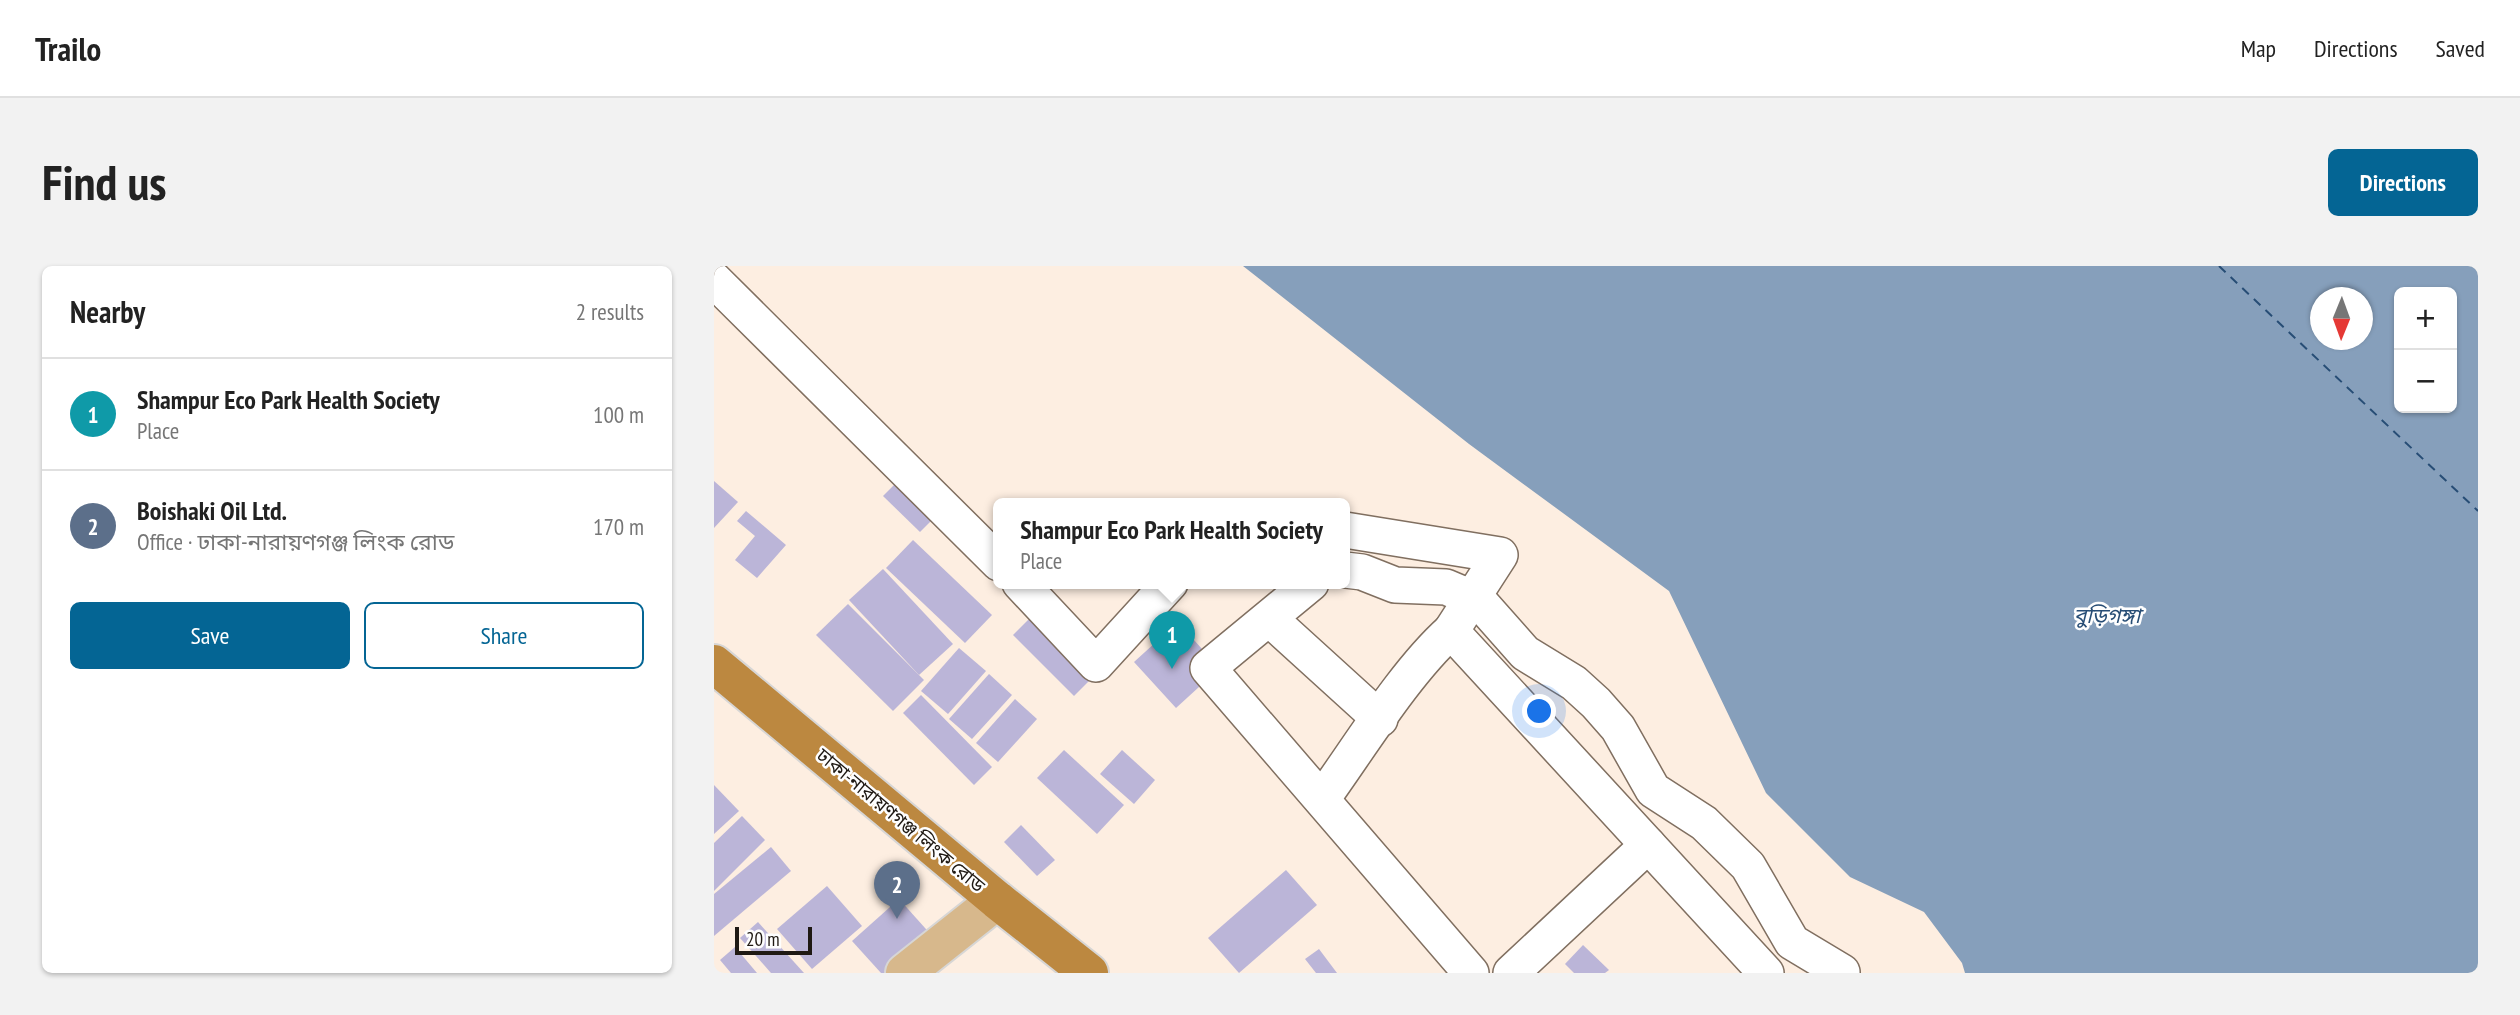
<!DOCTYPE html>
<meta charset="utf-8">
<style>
body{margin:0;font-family:"PT Sans Narrow","Noto Sans Bengali",sans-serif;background:#f2f2f2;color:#222}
.controls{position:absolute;right:21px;top:21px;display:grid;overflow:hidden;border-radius:10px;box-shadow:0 2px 5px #0004}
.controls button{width:63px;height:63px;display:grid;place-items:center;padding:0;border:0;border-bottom:2px solid #e0e0e0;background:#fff;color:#222;font:35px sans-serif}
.compass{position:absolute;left:1596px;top:21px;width:63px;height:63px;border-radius:50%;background:#fff;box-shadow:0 2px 5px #0004;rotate:181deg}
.scale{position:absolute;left:21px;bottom:18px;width:77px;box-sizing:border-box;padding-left:7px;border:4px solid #1f1913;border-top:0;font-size:19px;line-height:24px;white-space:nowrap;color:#1f1913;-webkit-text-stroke:5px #fefefe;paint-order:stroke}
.you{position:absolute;left:826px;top:446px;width:24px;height:24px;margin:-18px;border:5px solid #fff;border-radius:50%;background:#1a73e8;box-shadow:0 0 0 10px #1a73e833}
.badge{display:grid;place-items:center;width:46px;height:46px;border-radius:50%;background:#046594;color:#fff;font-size:23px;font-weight:700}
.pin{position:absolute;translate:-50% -58px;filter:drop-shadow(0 2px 4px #0008)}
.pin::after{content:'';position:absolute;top:37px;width:24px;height:21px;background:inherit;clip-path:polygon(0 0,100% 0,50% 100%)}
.popup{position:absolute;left:279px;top:232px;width:357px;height:91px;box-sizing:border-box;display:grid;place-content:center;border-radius:10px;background:#fff;filter:drop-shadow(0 2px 5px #0005);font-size:23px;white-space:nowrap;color:#767676}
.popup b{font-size:26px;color:#222}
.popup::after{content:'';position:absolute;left:50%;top:100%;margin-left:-14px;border:14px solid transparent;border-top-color:#fff}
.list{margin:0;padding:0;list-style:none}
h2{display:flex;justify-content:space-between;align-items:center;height:91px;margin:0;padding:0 28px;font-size:30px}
h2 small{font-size:23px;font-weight:400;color:#767676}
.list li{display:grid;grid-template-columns:46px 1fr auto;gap:21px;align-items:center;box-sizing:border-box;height:112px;padding:0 28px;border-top:2px solid #e0e0e0}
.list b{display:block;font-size:26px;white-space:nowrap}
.list p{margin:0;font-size:23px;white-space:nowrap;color:#767676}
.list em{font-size:23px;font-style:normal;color:#767676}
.actions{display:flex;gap:14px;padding:21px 28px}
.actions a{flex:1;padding:16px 0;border:2px solid #046594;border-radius:10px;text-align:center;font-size:24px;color:#046594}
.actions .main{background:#046594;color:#fff}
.map{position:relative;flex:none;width:1764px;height:707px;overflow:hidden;border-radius:10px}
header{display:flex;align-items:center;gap:42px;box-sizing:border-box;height:98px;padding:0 35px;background:#fff;border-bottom:2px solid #e0e0e0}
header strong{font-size:33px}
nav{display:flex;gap:38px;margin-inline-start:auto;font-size:24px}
.intro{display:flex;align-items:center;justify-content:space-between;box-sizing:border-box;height:168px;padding:0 42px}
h1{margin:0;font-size:49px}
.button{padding:18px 32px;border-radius:10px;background:#046594;color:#fff;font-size:24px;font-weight:700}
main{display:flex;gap:42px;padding:0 42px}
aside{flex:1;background:#fff;border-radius:10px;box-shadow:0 2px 5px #0004}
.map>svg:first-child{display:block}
</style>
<header>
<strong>Trailo</strong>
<nav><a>Map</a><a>Directions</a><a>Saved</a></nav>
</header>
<div class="intro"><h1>Find us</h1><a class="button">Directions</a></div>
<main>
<aside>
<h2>Nearby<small>2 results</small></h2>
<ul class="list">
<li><span class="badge" style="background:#0f9aa8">1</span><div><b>Shampur Eco Park Health Society</b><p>Place</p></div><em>100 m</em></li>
<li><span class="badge" style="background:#5c6f8a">2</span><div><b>Boishaki Oil Ltd.</b><p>Office · ঢাকা-নারায়ণগঞ্জ লিংক রোড</p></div><em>170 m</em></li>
</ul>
<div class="actions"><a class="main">Save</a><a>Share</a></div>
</aside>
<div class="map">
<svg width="1764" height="707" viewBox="0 0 1764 707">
<rect width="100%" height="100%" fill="#fdeee1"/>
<path fill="#869fbb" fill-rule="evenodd" d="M529,0H1764V707H1251L1248,697L1210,646L1136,611L1052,527L955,325L755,178ZM1685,26H1738V142H1685ZM1606,32H1648V74H1606Z"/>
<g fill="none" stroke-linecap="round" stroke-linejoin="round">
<path stroke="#274d75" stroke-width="2" stroke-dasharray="9 7" stroke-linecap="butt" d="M1505,0L1764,245"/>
</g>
<g fill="#bbb5d8">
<path d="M188,211L225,247L206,266L169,230Z"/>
<path d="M0,215L24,236L0,262Z"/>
<path d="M32,245L72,279L43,312L21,294L41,270L23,255Z"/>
<path d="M199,274L278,349L251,377L172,302Z"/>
<path d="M169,303L239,378L205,409L135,334Z"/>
<path d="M134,338L210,414L179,445L102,369Z"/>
<path d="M316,352L377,413L360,430L299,369Z"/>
<path d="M464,356L488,383L479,391L497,410L462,442L420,396Z"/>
<path d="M245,382L272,405L234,448L207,425Z"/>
<path d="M275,408L298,429L258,473L235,453Z"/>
<path d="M207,429L278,501L260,519L189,447Z"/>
<path d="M301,433L323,453L284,496L262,477Z"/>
<path d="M350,484L410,539L383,568L323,512Z"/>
<path d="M408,484L441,514L420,538L386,508Z"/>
<path d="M0,519L25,545L0,568Z"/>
<path d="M28,550L51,574L0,625V577Z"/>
<path d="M307,559L341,594L323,610L290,576Z"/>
<path d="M57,581L77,605L0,670V628Z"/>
<path d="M572,604L603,639L525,707L494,672Z"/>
<path d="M113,620L148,660L98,703L63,663Z"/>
<path d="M185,633L220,672L180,707H167L138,675Z"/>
<path d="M44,656L90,707H57L26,672Z"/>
<path d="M869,679L895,704L891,707H860L851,698Z"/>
<path d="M21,681L43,707H17L6,694Z"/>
<path d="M605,683L623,707H602L591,693Z"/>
</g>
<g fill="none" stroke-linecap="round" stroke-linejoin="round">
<g stroke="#806f60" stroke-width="38">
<g id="minor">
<path d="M0,14L285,297"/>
<path d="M631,264L786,289L737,365L1052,707"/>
<path d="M631,304L648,306L681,319L732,321L765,335L811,387L860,417L882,437L904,462L939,524L990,557L1034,600L1078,676L1128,706"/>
<path d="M306,317L382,398L456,317"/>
<path d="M597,317L494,402L757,707"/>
<path d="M556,353L666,453"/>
<path d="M608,533C645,482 691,406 737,365"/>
<path d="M797,707L934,579"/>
</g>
</g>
<g stroke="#d7d6d5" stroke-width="42">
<path id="major" d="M191,707L283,634"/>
</g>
<g stroke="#d7d6d5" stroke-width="42">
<path id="highway" d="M0,398L283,634L375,707"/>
</g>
<use href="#minor" stroke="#fff" stroke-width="35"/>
<use href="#major" stroke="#d7b88c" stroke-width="38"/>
<use href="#highway" stroke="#bc8840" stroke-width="38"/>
</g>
<g text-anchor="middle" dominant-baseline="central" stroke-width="5" stroke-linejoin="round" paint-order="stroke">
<g font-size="19" fill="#1f1913" stroke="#fefefe">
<text transform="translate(187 554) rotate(40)">ঢাকা-নারায়ণগঞ্জ লিংক রোড</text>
</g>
<g font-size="21" font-style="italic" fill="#274d75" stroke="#fefefe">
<text x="1393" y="349">বুড়িগঙ্গা</text>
</g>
</g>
</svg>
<div class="controls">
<button>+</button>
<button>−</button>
</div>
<svg class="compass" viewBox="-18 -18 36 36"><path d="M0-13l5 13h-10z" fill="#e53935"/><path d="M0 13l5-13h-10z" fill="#767676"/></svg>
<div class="scale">20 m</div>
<div class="you"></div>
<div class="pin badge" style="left:458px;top:403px;background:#0f9aa8">1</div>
<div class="popup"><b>Shampur Eco Park Health Society</b>Place</div>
<div class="pin badge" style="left:183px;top:653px;background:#5c6f8a">2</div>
</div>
</main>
